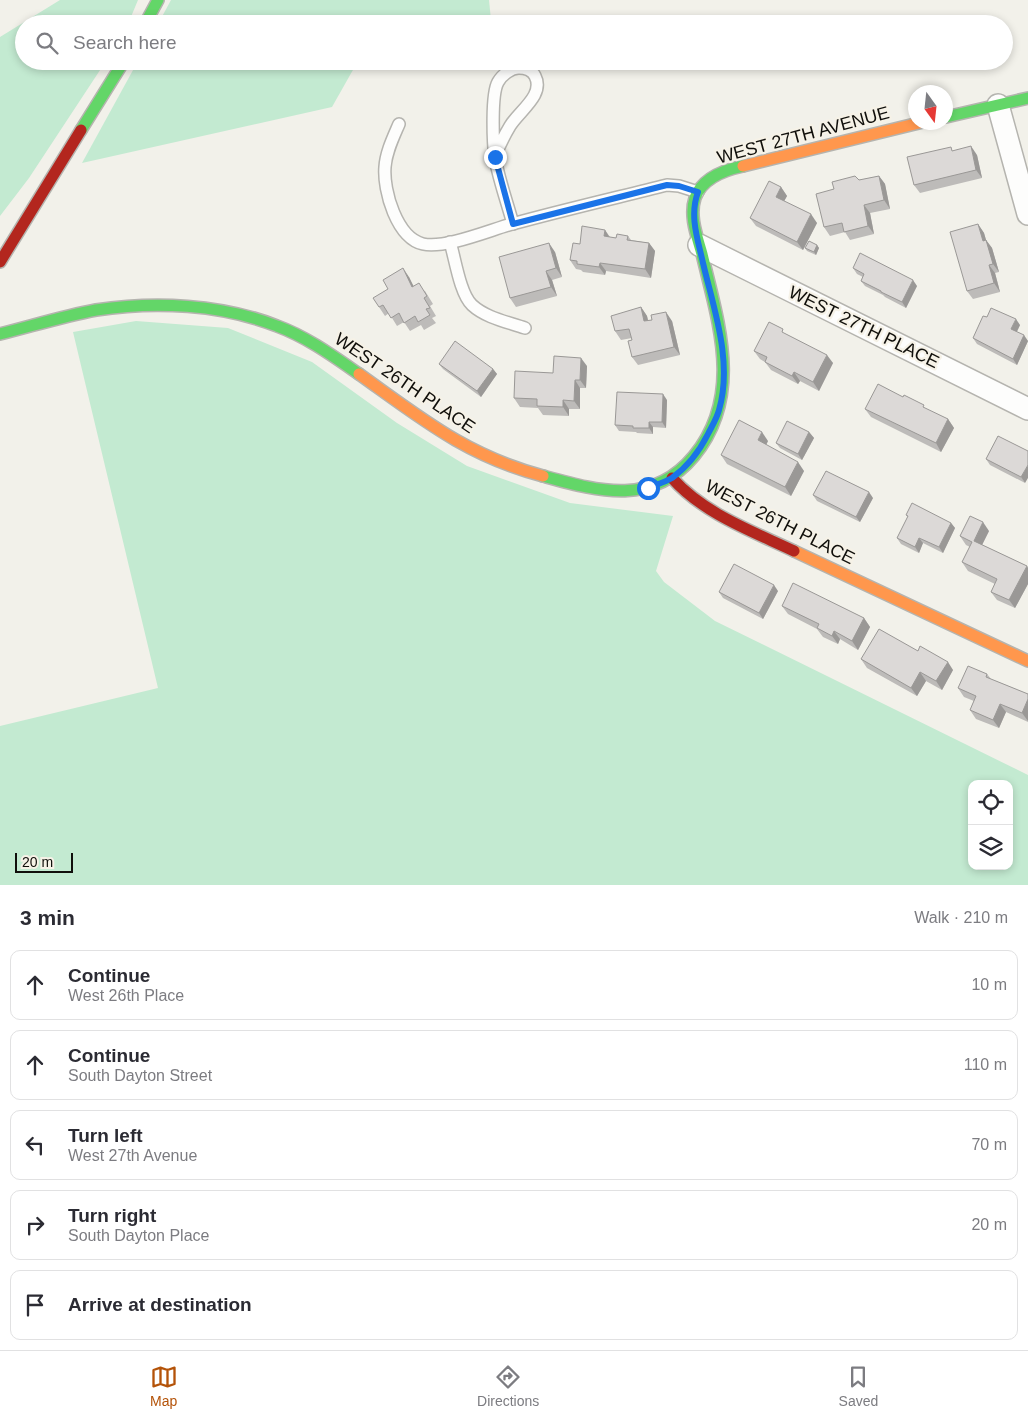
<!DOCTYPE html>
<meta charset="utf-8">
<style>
body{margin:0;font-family:Helvetica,sans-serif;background:#f7f7f7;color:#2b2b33}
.controls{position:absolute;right:15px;bottom:15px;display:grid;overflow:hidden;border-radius:10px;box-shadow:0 2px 8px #0003}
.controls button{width:45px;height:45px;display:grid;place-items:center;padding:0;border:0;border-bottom:1px solid #e1e1e2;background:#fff;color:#2b2b33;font:25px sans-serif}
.compass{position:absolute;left:908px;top:85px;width:45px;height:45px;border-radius:50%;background:#fff;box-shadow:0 2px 8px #0003;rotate:165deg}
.scale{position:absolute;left:15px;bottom:12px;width:58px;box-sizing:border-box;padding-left:5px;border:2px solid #100f0b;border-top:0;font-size:14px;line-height:18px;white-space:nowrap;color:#100f0b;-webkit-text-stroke:4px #f6f2e7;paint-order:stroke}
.stop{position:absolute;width:15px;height:15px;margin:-11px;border:4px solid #1a73e8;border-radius:50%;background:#fff}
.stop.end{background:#1a73e8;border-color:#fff;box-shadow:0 1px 5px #0008}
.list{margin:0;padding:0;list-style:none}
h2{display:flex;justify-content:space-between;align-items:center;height:65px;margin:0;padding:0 20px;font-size:21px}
h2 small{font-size:16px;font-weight:400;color:#7c7c81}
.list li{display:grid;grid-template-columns:32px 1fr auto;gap:15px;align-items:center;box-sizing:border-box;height:70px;margin:0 10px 10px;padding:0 10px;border:1px solid #e1e1e2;border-radius:10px}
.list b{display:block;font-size:19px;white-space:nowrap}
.list p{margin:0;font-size:16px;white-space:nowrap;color:#7c7c81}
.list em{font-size:16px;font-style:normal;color:#7c7c81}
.icon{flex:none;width:28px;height:28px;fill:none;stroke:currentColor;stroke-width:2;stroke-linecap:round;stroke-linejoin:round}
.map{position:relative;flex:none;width:1028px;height:885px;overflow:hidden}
.search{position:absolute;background:#fff;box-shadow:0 2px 8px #0003;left:15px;right:15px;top:15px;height:55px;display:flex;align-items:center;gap:12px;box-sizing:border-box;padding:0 18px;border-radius:28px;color:#7c7c81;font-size:19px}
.sheet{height:465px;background:#fff}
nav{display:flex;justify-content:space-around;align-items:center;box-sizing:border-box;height:70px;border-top:1px solid #e1e1e2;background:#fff;font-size:14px;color:#7c7c81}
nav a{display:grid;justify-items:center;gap:2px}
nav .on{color:#b45309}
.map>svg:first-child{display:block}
</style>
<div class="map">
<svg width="1028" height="885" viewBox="0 0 1028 885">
<rect width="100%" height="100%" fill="#f2f1ea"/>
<g fill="#c3ead1" fill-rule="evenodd">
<path d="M60,0H138L128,24H24V61H106L29,178L0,216V37Z"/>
<path d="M171,0H489L491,20L477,24H158Z"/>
<path d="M138,61H358L332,107L82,163Z"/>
<path d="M136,321L228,328L312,362L397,423L467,466L570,503L673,516L656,571L664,582L715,621L1028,775V885H0V726L158,688L73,332ZM972,784H1009V866H972Z"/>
</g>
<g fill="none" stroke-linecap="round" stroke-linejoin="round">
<g stroke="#b5b4af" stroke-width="14">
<g id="lane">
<path d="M399,124C393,138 386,152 385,167C383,191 397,238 423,244C445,249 490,230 512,224C563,210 615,198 667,185L679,186L698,192"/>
<path d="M495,157C499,146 504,136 510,126C519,111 545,95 535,76C532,70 526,68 519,68C511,68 502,75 498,82C491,94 493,143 495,158C499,180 507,202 513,224"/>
<path d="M450,242C455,258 460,294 472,305C486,318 508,322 525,328"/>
</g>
</g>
<g stroke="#b5b4af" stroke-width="24">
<g id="street">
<path d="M998,105L1028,214"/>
<path d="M699,245L1028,409"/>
</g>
</g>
<g stroke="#b5b4af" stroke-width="14">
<g id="fast">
<path d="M145,24L158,0"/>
<path d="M946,117L1028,98"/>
<path d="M81,130L124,61"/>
<path d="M0,334C32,326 64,316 96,310C155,301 221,304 277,326C307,337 333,356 359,374"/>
<path d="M543,476C598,491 652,507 694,456C744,395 718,322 702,254C697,236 689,216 695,198C702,178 724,170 743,166"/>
</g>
</g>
<g stroke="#b5b4af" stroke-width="14">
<g id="slow">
<path d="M743,166L923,122"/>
<path d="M359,374C422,419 467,456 543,476"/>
<path d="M794,551L1028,661"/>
</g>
</g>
<g stroke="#b5b4af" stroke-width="14">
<g id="jam">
<path d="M0,262L81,130"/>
<path d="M672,478C704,514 752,531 794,551"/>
</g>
</g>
<use href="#lane" stroke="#fdfdfc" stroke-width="11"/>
<use href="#street" stroke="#fdfdfc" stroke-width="21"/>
<use href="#fast" stroke="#63d668" stroke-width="11"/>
<use href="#slow" stroke="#ff974d" stroke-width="11"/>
<use href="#jam" stroke="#b3261e" stroke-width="11"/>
</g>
<g fill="#bdbbb9">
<path d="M977,155L982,178L920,193L914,185Z"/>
<path d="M879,176L885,184L890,209L870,213L874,234L850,240L845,232L830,236L824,227L834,189L859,180Z"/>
<path d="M781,187L787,196L784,201L817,223L803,250L756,226L750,218Z"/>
<path d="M978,224L984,233L986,240L992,248L999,272L995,273L1000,292L973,299L967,291Z"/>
<path d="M605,230L610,237L616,238L628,236L631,240L649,243L655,251L651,278L606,271L605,275L583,272L581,270L576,269L570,260L580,244Z"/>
<path d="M817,245L819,248L816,255L807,251L805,248Z"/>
<path d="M555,252L562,277L552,280L557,296L516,307L510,298Z"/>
<path d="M853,268L917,286L906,308L885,297L883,295L865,286L861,281L863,277L857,274Z"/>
<path d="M409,277L413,286L425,291L433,304L430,306L436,316L432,318L436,323L424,330L421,325L410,331L404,322L397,326L389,313L385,316L379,307Z"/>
<path d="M641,307L647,316L648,320L672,321L680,355L638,365L632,357V338L621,340L615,331Z"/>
<path d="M987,317L1020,325L1017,332L1028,341L1017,365L977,344L973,338Z"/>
<path d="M787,335L833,363L819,391L800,381L798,384L771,370L765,362L760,359L754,351Z"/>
<path d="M439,364L493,369L497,374L481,397L443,369Z"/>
<path d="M587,366L586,388H580V409H569V416L543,415L538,408L520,407L514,398L553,373Z"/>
<path d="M667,400L666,428L653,427V434L637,433L636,432L619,431L615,425Z"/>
<path d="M865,409L948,419L954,428L941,452L871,417Z"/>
<path d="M809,432L814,438L802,460L780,448L776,443Z"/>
<path d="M998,436L1025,483L990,465L986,459Z"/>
<path d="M768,441L766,445L804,471L791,496L727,464L721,455Z"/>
<path d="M813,495L873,498L860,522L817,501Z"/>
<path d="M906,515L951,523L955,528L943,553L923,543L919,553L901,544L897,538L908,517Z"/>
<path d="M989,531L982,545L1027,566L1028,568V584L1015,608L997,600L991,592L995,584L968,571L962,562L970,547L966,545L960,536Z"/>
<path d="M778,591L763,619L723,598L719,592Z"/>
<path d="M782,606L864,618L870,627L858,650L840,639L838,644L823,637L817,629L788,614Z"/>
<path d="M918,651L953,670L942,690L926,681L917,696L867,668L861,659Z"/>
<path d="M987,674L991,679L1028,694V722L1006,712L999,728L976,719L970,710L974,701L964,697L958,688Z"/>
</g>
<g fill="#9a9896">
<path d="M971,146L977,155L982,178L976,170Z"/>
<path d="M879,176L885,184L890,209L884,200Z"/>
<path d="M781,187L787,196L782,205L776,197Z"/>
<path d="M864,205L870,213L874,234L868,226Z"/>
<path d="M811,214L817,223L803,250L797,242Z"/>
<path d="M978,224L984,233L986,240L992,248L999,272L993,264L983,241Z"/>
<path d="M605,230L610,238L604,236Z"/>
<path d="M549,243L555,252L562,277L556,268Z"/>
<path d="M649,243L655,251L651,278L645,269Z"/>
<path d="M817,245L819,248L816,255L814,252Z"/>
<path d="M600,263L606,271L605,275L599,267Z"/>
<path d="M989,265L995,273L1000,292L994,283Z"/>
<path d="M403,268L409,277L418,295L412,287Z"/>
<path d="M546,271L552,280L557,296L551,287Z"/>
<path d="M913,280L917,286L906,308L902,302Z"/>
<path d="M641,307L647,316L650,330L644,321Z"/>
<path d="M666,312L672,321L680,355L674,347Z"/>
<path d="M1016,319L1020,325L1015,335L1011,329Z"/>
<path d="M1024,335L1028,341L1017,365L1013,359Z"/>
<path d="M827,355L833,363L819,391L813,382Z"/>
<path d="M581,358L587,366L586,388L580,380Z"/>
<path d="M493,369L497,374L481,397L477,391Z"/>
<path d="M794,372L800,381L798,384L792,376Z"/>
<path d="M575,380L580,388V409L574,401Z"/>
<path d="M663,394L667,400L666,428L662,422Z"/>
<path d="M563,400L569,409V416L563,407Z"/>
<path d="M948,419L954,428L941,452L936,443Z"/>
<path d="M649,422L653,427V434L649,428Z"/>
<path d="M762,432L768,441L764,449L758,440Z"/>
<path d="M809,432L814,438L802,460L798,454Z"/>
<path d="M798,462L804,471L791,496L785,487Z"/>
<path d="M1028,465V478L1025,483L1021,477Z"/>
<path d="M869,492L873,498L860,522L856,517Z"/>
<path d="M983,522L989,531L980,549L974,541Z"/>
<path d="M951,523L955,528L943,553L939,547Z"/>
<path d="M919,538L923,543L919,553L915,547Z"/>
<path d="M1027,566L1028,568V584L1015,608L1009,600Z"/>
<path d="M774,585L778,591L763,619L759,613Z"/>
<path d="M864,618L870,627L858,650L852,641Z"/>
<path d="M834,631L840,639L838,644L832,636Z"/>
<path d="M948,662L953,670L942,690L936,681Z"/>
<path d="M920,672L926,681L917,696L911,688Z"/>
<path d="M1028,699V721L1022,713Z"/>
<path d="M1000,704L1006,712L999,728L993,720Z"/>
</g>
<g fill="#dcd9d7" stroke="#9a9896">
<path d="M971,146L976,170L914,185L907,157L951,147L952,151Z"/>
<path d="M855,176L859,180L879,176L884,200L864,205L868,226L844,232L842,223L824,227L816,194L834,189L832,182Z"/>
<path d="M769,181L781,187L776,197L811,214L797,242L750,218Z"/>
<path d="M978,224L983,241L986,240L993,264L989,265L994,283L967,291L950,232Z"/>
<path d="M582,226L605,230L604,236L616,238L617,234L628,236L627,240L649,243L645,269L600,263L599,267L577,264V261L570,260L573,243L580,244Z"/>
<path d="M809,241L817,245L814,252L805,248Z"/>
<path d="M549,243L556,268L546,271L551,287L510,298L499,257Z"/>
<path d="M860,253L913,280L902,302L881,292V291L861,281L864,274L853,268Z"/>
<path d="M403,268L412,287L419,283L427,296L424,298L430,308L426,309L430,315L418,322L415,316L404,323L399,313L391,318L383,305L379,307L373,298L388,289L383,280Z"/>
<path d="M641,307L644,321L652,320L651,315L666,312L674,347L632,357L628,341L632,340L629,329L615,331L611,316Z"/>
<path d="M991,308L1016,319L1011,329L1024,335L1013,359L973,338L983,316L987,317Z"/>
<path d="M769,322L783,329L782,332L827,355L813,382L794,372L792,376L765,362L767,357L754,351Z"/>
<path d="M455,341L493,369L477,391L439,364Z"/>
<path d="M554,356L581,358L580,380H575L574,401L563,400V407L537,406V399L514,398L515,371L553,373Z"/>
<path d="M878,384L903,397L904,395L924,405L923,407L948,419L936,443L865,409Z"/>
<path d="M617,392L663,394L662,422H649V428H633V426L615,425Z"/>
<path d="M739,420L762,432L758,440L798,462L785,487L721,455Z"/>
<path d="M787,421L809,432L798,454L776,443Z"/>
<path d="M998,436L1028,451V465L1021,477L986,459Z"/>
<path d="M826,471L869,492L856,517L813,495Z"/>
<path d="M912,503L951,523L939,547L919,538L915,547L897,538L908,516L906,515Z"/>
<path d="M970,516L983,522L974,541L1027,566L1009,600L991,592L997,579L962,562L972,542L960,536Z"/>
<path d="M734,564L774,585L759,613L719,592Z"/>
<path d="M793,583L864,618L852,641L834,631L832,636L817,628L819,624L782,606Z"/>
<path d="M879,629L918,651L920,646L948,662L936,681L920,672L911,688L861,659Z"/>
<path d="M968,666L987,674L986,677L1028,694V699L1022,713L1000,704L993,720L970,710L976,696L958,688Z"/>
</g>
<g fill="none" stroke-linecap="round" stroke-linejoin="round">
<path stroke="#1a73e8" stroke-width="6" d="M495,157L513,224L667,185L679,186L698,192C689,216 698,240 703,263C714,310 733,362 719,410C717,418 712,426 708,434C700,450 687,467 672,478C665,482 655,485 648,488"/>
</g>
<g text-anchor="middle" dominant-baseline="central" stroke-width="4.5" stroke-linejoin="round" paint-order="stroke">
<g font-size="18" fill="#100f0b" stroke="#f6f2e7">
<text transform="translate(803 135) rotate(-15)">WEST 27TH AVENUE</text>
<text transform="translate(864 327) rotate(26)">WEST 27TH PLACE</text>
<text transform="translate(405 383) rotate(34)">WEST 26TH PLACE</text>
<text transform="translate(780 522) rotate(27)">WEST 26TH PLACE</text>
</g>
</g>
</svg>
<div class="controls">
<button><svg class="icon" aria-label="locate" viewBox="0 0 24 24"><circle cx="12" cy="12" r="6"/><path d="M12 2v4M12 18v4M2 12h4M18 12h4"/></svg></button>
<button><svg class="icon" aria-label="layers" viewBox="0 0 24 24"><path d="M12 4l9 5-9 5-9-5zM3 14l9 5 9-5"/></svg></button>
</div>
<svg class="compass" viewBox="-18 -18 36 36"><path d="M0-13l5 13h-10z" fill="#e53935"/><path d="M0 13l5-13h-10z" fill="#7c7c81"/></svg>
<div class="scale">20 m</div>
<div class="stop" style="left:648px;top:488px"></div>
<div class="stop end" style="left:495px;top:157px"></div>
<div class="search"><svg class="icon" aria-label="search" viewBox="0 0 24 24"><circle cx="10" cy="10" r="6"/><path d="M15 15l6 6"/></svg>Search here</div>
</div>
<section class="sheet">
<h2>3 min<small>Walk · 210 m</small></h2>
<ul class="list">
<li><svg class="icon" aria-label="ahead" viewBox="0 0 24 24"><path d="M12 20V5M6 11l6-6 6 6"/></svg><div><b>Continue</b><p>West 26th Place</p></div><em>10 m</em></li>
<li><svg class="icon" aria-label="ahead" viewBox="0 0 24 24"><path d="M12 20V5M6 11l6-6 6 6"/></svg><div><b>Continue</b><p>South Dayton Street</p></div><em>110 m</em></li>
<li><svg class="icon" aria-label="left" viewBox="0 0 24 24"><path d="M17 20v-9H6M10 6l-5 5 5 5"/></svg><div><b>Turn left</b><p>West 27th Avenue</p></div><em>70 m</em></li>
<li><svg class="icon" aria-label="right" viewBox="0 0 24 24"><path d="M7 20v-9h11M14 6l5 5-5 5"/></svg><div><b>Turn right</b><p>South Dayton Place</p></div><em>20 m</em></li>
<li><svg class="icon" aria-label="arrive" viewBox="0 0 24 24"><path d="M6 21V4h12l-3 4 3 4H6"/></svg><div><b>Arrive at destination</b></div></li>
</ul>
</section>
<nav>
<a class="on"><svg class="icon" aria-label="map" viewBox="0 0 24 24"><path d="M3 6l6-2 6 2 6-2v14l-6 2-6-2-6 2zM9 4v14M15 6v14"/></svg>Map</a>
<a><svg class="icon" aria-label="directions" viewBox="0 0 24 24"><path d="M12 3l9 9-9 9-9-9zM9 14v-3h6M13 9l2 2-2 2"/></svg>Directions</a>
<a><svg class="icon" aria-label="saved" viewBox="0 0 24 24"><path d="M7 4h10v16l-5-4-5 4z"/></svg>Saved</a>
</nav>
